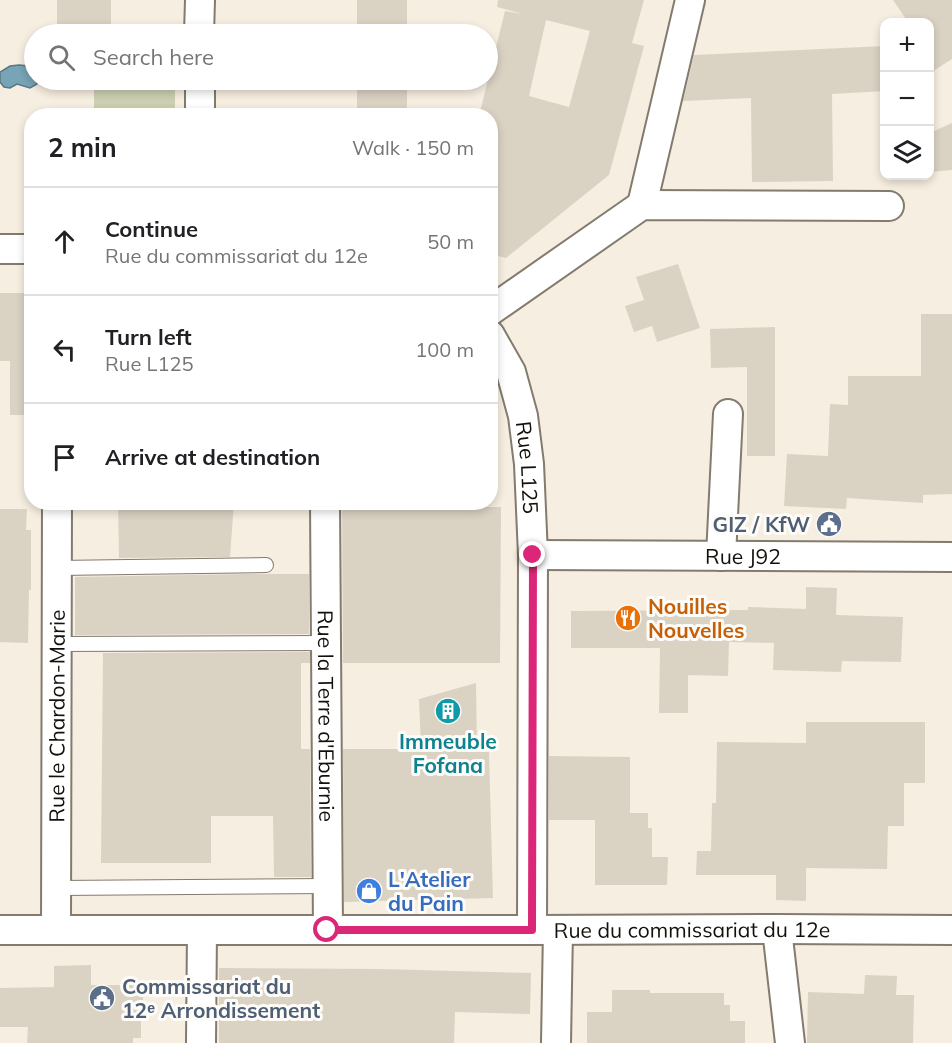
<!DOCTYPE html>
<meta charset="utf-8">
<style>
body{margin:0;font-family:Mulish,sans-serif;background:#f2f2f2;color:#202124}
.controls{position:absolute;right:18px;top:18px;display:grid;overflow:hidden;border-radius:12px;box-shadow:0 3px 9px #0003}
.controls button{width:54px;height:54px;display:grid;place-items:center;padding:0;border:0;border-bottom:2px solid #e0e0e0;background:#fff;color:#202124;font:30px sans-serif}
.stop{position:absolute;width:18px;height:18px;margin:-14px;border:4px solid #db2777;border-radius:50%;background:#fff}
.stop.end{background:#db2777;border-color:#fff;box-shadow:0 2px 6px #0008}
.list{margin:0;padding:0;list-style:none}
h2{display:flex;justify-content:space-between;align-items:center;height:78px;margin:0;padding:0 24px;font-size:26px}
h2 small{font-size:20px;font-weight:400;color:#757577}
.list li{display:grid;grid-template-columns:39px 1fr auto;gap:18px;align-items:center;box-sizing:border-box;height:108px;padding:0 24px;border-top:2px solid #e0e0e0}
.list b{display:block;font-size:22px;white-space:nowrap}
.list p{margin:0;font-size:20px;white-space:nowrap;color:#757577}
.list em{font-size:20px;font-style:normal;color:#757577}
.icon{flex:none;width:33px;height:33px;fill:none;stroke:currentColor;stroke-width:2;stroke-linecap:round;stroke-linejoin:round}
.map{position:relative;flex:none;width:952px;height:1043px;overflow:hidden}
.search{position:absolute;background:#fff;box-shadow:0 3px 9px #0003;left:24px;top:24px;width:474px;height:66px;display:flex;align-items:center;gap:15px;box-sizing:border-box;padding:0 21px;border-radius:33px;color:#757577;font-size:22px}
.panel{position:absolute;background:#fff;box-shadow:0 3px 9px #0003;left:24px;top:108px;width:474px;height:402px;border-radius:24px}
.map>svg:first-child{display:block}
</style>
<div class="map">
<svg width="952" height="1043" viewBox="0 0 952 1043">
<rect width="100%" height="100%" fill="#f6eee0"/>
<rect fill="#cccfb1" x="94" y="80" width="81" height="35"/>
<path fill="#77a4b7" stroke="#597883" stroke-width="1.5" d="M19,65L29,66L34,69V80H38L37,84L30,88L17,84L10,88L4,87L0,82V72L10,66Z"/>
<g fill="#dad3c4" fill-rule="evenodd">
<rect x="57" y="0" width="54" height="34"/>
<rect x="357" y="0" width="50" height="34"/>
<path d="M498,0H644L632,43L644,46L609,175L506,258L490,254V116H479L505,11L523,14L497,7ZM546,20L590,31L569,107L529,96Z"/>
<path d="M893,0H952V59L930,73V22H908Z"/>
<path d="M885,46V91L832,94L833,181L752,182L751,98L683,101L694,55Z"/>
<rect x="357" y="80" width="50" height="36"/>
<path d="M952,123V170L930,172V133Z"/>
<path d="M678,264L700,328L657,342L652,326L634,332L625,306L644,300L636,277Z"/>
<path d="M0,293H32V415H10V361H0Z"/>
<path d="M921,314H952V494L923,495V503L847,498L846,509L784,506L787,454L828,456L830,404L848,405V376H921Z"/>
<path d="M775,327V456H747V367L711,368L710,329Z"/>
<path d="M118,502H234L230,557L119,558Z"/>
<path d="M342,502H405V507H501L500,663H343Z"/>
<path d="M0,509H27L26,530H31V590H29L28,643L0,642Z"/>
<path d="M246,574H309V634L75,635V577Z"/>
<path d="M806,587L837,588L836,615L903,617L901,662L842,661L841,672L773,670L774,643L729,642L728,676L688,675V713H659L660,648H571V611L748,610V607L806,609Z"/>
<path d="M310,652V663H301V749H310L311,877H274L273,816H211V863H101L103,653Z"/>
<path d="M476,683L477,752H489L493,898L344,902L343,749H421L419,699Z"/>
<path d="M806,722H925V783H904V826H888L887,869L806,868V901L776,900V875H696L697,851H711L712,803H716L717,742L806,743Z"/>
<path d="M549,756L630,757V813H648V828H652V857H668L667,885H595V820H549Z"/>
<path d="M91,965V985H143V1013H141V1038H133V1043H27L28,1027H0V988L54,987V966Z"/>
<path d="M219,968L381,969L531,973L530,1014L455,1012L454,1043H219Z"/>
<path d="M865,975L897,976L896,995H914L913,1043H807L808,992L864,994Z"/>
<path d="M612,990H650V993H724V1005H730V1021H745V1043H587V1012H612Z"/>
</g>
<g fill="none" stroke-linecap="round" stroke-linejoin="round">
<g stroke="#827b6e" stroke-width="16">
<g id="service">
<path d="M57,568L266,565"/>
<path d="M57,644L326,643"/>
<path d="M57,888L328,886"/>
</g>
</g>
<g stroke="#827b6e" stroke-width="32">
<g id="minor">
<path d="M199,34L200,0"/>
<path d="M200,80V116"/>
<path d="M642,205L690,0"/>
<path d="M0,249H32"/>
<path d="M490,311L642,205L889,206"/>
<path id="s1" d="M490,335L511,372L523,416L529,464L533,555L532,930"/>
<path id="s2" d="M325,502L328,930"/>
<path id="s3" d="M533,555L952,557"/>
<path d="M721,556L728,414"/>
<path d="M777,929L790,1043"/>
<path id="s4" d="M0,930H532L777,929L952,930"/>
<path id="s5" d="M56,930L57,502"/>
<path d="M201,1043L202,930"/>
<path d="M556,1043L558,930"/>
</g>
</g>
<use href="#service" stroke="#fff" stroke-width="14"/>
<use href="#minor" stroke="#fff" stroke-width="28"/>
</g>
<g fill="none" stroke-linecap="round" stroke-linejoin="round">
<path stroke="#db2777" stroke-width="8" d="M327,930H532L533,555"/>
</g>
<defs>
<g id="civic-disc" transform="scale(1.35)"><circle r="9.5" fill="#5c6f8a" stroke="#fefcf9"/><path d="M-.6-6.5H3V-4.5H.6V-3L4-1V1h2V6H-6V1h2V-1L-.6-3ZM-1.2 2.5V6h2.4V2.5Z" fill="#fff"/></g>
<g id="restaurant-disc" transform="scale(1.35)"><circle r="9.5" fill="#e8710a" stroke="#fefcf9"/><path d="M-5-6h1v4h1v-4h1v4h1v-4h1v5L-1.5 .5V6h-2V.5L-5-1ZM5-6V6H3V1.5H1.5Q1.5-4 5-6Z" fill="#fff"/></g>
<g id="building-disc" transform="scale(1.35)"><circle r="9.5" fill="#0f9aa8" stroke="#fefcf9"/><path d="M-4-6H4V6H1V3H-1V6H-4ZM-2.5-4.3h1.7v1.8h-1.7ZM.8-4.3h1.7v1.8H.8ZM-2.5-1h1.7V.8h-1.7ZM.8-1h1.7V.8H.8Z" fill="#fff"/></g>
<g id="shop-disc" transform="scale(1.35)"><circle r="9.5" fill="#3f7fe0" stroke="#fefcf9"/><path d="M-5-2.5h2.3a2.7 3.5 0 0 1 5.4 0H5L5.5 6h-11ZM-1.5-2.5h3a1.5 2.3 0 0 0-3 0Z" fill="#fff"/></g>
</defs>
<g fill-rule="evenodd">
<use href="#civic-disc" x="829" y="524"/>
<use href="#restaurant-disc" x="628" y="618"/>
<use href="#building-disc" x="448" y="711"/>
<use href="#shop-disc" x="369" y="891"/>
<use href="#civic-disc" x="102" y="998"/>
</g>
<g text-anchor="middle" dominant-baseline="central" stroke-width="6" stroke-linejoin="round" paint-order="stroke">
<g font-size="21" fill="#13100b" stroke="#fefcf9">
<text stroke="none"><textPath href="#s1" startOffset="140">Rue L125</textPath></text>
<text stroke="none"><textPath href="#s3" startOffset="210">Rue J92</textPath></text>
<text stroke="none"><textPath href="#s5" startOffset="214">Rue le Chardon-Marie</textPath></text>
<text stroke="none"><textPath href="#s2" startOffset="214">Rue la Terre d'Eburnie</textPath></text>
<text stroke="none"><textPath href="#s4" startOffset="692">Rue du commissariat du 12e</textPath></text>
</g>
<g font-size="21" font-weight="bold" fill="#4e5e75" stroke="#fefcf9" text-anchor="end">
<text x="810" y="524">GIZ / KfW</text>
<text x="122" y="986" text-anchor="start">Commissariat du<tspan x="122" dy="24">12ᵉ Arrondissement</tspan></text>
</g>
<g font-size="21" font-weight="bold" fill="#c56008" stroke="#fefcf9" text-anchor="start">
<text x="648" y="606">Nouilles<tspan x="648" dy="24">Nouvelles</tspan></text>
</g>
<g font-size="21" font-weight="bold" fill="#0d838f" stroke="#fefcf9">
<text x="448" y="741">Immeuble<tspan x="448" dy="24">Fofana</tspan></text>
</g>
<g font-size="21" font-weight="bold" fill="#366cbe" stroke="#fefcf9" text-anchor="start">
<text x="388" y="879">L'Atelier<tspan x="388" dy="24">du Pain</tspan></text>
</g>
</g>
</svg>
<div class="controls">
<button>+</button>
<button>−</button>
<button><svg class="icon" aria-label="layers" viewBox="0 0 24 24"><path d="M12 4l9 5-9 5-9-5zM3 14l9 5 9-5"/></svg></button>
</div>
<div class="stop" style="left:327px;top:930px"></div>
<div class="stop end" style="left:533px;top:555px"></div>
<div class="search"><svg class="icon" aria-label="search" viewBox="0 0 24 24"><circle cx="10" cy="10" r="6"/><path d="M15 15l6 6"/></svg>Search here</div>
<section class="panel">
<h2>2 min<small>Walk · 150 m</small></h2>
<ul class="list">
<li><svg class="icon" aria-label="ahead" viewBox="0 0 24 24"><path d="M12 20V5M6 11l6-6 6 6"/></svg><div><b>Continue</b><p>Rue du commissariat du 12e</p></div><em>50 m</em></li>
<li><svg class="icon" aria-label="left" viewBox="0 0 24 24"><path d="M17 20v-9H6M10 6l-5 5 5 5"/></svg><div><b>Turn left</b><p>Rue L125</p></div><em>100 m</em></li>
<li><svg class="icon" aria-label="arrive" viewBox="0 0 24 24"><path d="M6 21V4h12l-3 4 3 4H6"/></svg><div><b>Arrive at destination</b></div></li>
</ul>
</section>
</div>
